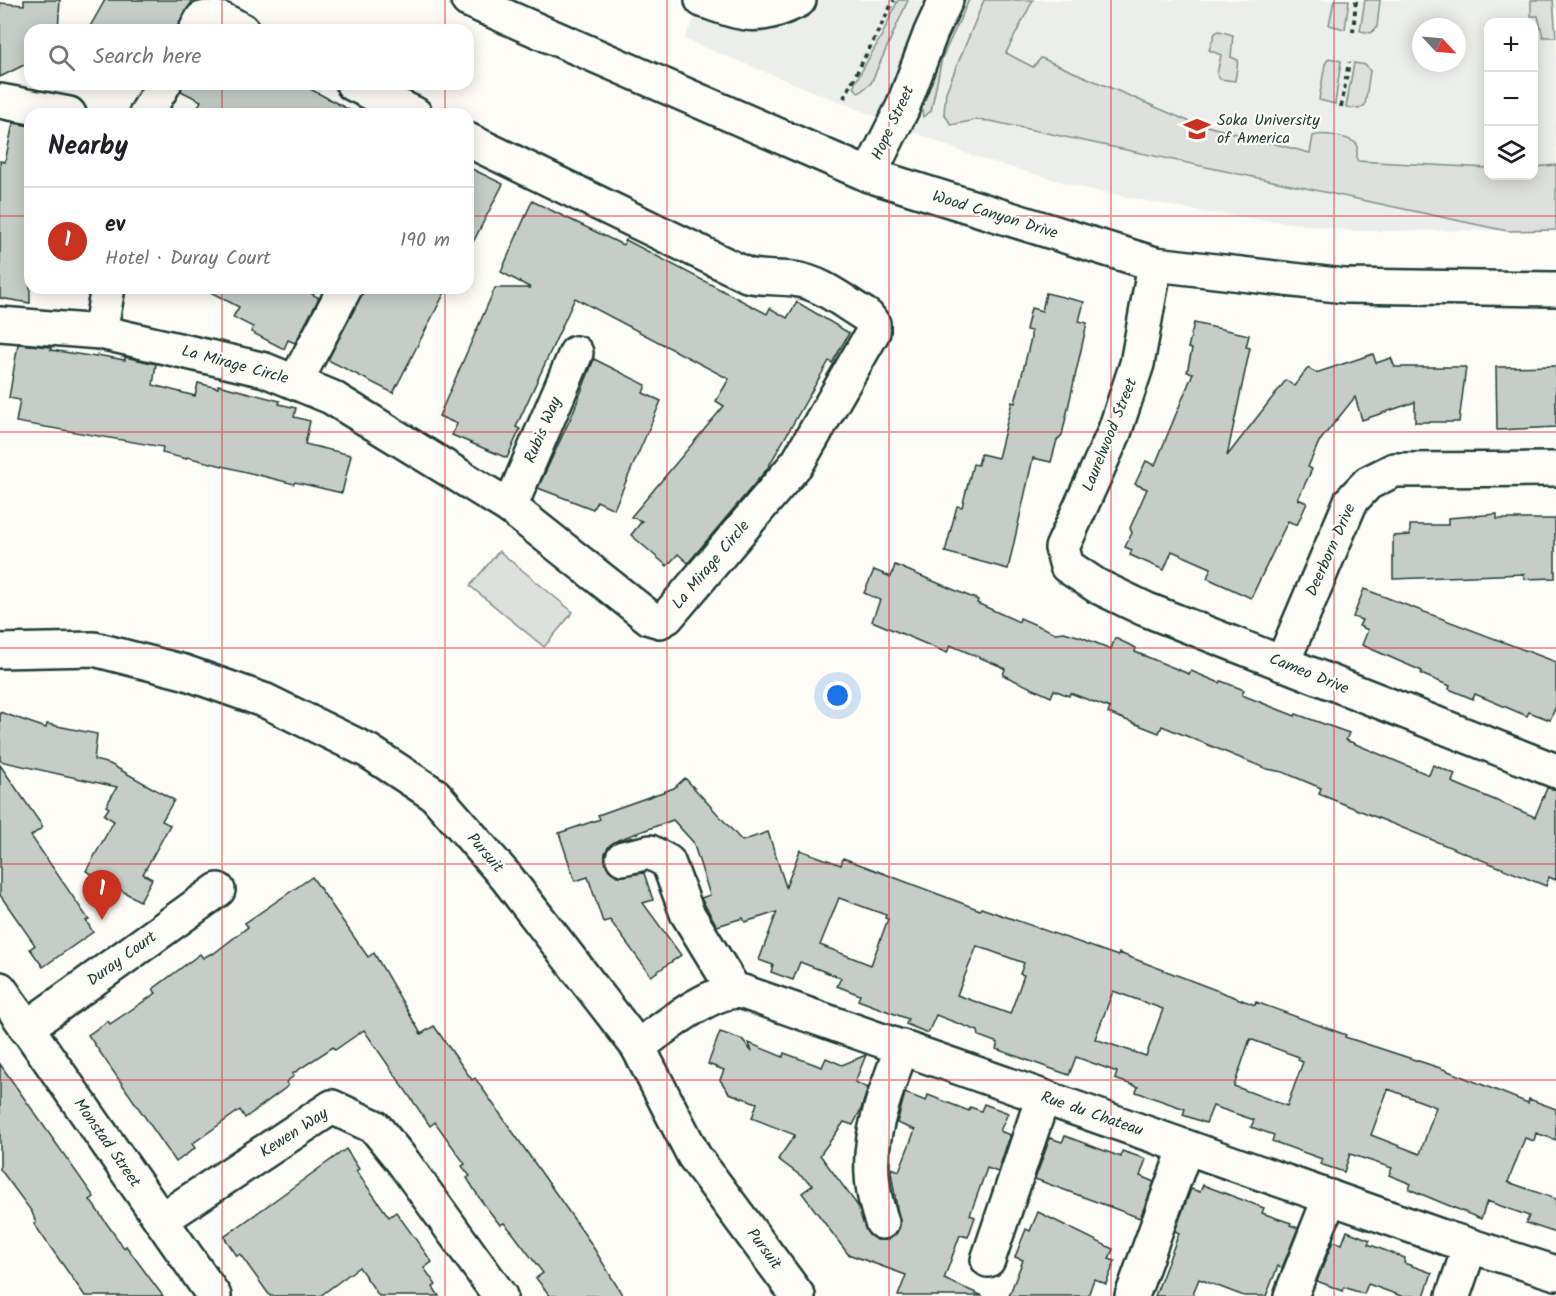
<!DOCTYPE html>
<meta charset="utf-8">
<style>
body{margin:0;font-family:Kalam,sans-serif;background:#f2f2f2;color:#202124}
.controls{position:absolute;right:18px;top:18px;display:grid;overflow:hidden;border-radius:12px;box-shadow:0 3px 15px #0003}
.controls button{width:54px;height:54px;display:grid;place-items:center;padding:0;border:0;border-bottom:2px solid #e0e0e0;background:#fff;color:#202124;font:30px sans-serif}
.compass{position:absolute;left:1412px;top:18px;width:54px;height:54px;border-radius:50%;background:#fff;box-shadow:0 3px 15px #0003;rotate:116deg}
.you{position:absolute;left:838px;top:696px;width:21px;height:21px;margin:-15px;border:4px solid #fff;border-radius:50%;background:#1a73e8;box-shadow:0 0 0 9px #1a73e833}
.badge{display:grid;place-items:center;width:39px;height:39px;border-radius:50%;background:#c8321e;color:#fff;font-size:20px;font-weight:700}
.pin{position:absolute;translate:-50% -50px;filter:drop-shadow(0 2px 3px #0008)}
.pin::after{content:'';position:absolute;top:32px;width:21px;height:18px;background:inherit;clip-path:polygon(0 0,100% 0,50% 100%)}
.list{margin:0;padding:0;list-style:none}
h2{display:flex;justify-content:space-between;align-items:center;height:78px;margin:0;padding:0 24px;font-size:26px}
h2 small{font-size:20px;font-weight:400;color:#757577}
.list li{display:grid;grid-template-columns:39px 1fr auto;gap:18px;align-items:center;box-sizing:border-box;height:108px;padding:0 24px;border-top:2px solid #e0e0e0}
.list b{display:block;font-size:22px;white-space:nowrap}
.list p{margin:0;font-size:20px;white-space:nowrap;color:#757577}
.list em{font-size:20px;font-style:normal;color:#757577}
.icon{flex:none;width:33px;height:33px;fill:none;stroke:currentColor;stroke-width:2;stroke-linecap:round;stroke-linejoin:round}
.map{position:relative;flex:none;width:1556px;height:1296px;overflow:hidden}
.search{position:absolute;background:#fff;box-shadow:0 3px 15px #0003;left:24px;top:24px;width:450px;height:66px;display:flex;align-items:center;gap:15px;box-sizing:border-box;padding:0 21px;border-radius:18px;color:#757577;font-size:22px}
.panel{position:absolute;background:#fff;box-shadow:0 3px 15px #0003;left:24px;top:108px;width:450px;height:186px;border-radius:18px}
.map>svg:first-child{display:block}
</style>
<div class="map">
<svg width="1556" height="1296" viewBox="0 0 1556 1296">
<rect width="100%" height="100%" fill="#fdfcf7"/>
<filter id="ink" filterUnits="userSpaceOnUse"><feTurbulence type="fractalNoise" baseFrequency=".0167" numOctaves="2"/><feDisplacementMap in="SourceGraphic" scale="12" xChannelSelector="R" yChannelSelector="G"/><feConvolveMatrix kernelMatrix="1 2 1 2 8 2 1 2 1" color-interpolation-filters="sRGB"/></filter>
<g filter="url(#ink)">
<path fill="#eceee9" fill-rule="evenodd" d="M704,0H1556V230L1354,231L1202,212L1083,188L973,156L684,39ZM1488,22H1534V176H1488ZM1421,27H1457V63H1421Z"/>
<g fill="#dde0db" stroke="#7e8e88" stroke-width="1.5">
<path d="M898,0H908L871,83L859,93L854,87L855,83L882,35Z"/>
<path d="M960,0H969L942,58L931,111L923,117L921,102Z"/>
<path d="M984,0H1033L1006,53L1033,67L1041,58L1188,121L1310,153L1313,136C1323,132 1349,137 1357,144V161L1488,168V176H1534V167L1556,165V230L1507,231L990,121L976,120L951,125L944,113L946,92Z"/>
<path d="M1334,0H1349L1345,29L1329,25Z"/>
<path d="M1365,0H1380L1377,27L1371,33L1360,31Z"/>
<path d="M1531,0H1553L1556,37H1543L1538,16H1531Z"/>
<path d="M1219,31L1233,35L1231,57L1238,60L1235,81L1220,79L1217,74L1221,55L1209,50L1215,33Z"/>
<path d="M1329,58L1341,61L1335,104L1319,100L1325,64Z"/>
<path d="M1354,63L1366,65L1370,71L1365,105L1359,109L1346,107Z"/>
<path d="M499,551L573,612L544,647L470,586Z"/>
</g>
<g fill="#c6cdc7" stroke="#1f3d34" stroke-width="1.5" fill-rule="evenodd">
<path d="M24,0H60L58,30H30V62L0,77V3L24,5Z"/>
<path d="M105,0H193L175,30H88Z"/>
<path d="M183,84H301L357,114H194L201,101L181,91Z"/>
<path d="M13,123L30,126V303L0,298V161L5,162Z"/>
<path d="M468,167L503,184L468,252Z"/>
<path d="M532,201L623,245L626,240L767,314L770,308L787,318L797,302L849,333L832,363L829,361L767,469L688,563L678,554L667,566L631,535L642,521L631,517L724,406L716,401L729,379L575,298L516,427L520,429L507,458L452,435L457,424L439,416L495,288H531L501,272Z"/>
<path d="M203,288H315L312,294L319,298L295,343L288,340L284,349L251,332L253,327L233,317L239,307Z"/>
<path d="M365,288H447L393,393L328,360Z"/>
<path d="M1046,293L1084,302L1079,321L1087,323L1062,435L1057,440L1051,462L1033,458L1008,569L945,552L957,506L962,507L973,464L978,465L981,454L998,458L1012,402L1015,403L1031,338V331L1026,330L1031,308L1042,311Z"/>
<path d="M1194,323L1249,335L1246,347L1250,348L1227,456L1286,380L1294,386L1308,368L1316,373L1373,354L1376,363L1391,358L1395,367H1466L1459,422H1415V402L1362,420L1355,397L1319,442L1308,467L1312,469L1298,499L1307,503L1297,525L1288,521L1251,598L1207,578L1211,568L1172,551L1164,570L1130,555L1132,550L1125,547L1132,533L1130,528L1147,489L1135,484L1146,461L1155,465L1193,373L1187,372L1192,349L1188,348Z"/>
<path d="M18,344L51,347V350L96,357L97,355L125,360V357L156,364L153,385L195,396L198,383L218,388V385L280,401L279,404L296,408L294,417L310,421L305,444L351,455L342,493L295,482L294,484L187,457L186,459L162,453L163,447L16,422L20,400L9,398Z"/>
<path d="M594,359L646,385L643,393L661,401L614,509L597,501L593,509L538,488L572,415Z"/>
<path d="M1556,366V427L1497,430L1496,367Z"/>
<path d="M1497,514V519H1555V578L1524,579V574L1393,579V536L1410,535V525H1448V518Z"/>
<path d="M895,565L978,600L977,603L1019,622L1020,618L1055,633L1064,632L1081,637L1111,649L1115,638L1136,648L1135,652L1189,674L1191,671L1220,683L1221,681L1244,690L1242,695L1295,716L1296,714L1349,733L1346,740L1429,775L1433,765L1455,774L1452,782L1535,817L1547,788L1556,789V880L1549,877L1546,886L1319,794L1321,788L1283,772L1267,769L1162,726L1159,733L1108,713L1110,708L1070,693L1069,696L1054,690L1051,697L1003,675L1005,669L1000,666L950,645L947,653L872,621L880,600L864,593L874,570L891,577Z"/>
<path d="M1364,589L1556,662V706L1550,720L1529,712L1527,716L1475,694L1473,699L1449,689L1450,686L1421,674L1422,671L1362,645L1368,630L1359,626L1362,620L1353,617Z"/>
<path d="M0,712L46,728L47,724L97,734L94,760L110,764L174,800L162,821L170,825L143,874L152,879L140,901L86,871L114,821L104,815L109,808L106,806L117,787L0,761Z"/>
<path d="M0,765L43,827L31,836L89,920L86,921L93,932L43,967L30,949L35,945L0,895Z"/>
<path d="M685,778L742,841L768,832L786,887L800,850L841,865L843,858L980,910L981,908L1118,956L1119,953L1255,1005L1256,1002L1346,1035L1345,1037L1443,1069L1528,1103L1529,1099L1556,1109V1140L1536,1133L1534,1141L1525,1138L1508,1182L1556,1199V1233L1526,1223L1529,1216L1487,1201L1481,1219L1409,1189L1411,1184L1389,1175L1392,1168L1350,1154L1344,1172L1320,1164L1322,1159L1272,1141L1274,1135L1251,1127L1254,1120L1213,1106L1206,1123L1183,1115L1185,1109L1136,1092L1138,1087L1115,1079L1117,1072L1076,1057L1069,1075L996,1049L998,1043L979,1036L978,1031L936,1015L928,1033L906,1024L908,1019L858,1000L860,995L837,986L841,978L800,962L793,980L771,972L773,965L759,960L777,912L745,922L743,918L717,926L701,898L710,895L693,842L673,820L618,840L610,845L605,853V861L609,870L617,876L644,873L653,900L643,903L681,955L651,976L610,920L603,922L588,877L575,881L559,833L600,819L598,815L674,788ZM839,898L886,915L885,918L888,919L871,965L820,945ZM977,946L1024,963L1020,974L1024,975L1010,1014L957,995ZM1113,991L1163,1009L1146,1056L1095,1039ZM1250,1039L1299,1057L1298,1060L1303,1062L1287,1106L1234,1086ZM1388,1089L1436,1107L1420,1154L1371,1135Z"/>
<path d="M312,877L368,957L374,953L421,1034L434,1026L472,1080L475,1078L590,1242L623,1296H550L536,1278L543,1273L512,1232L504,1223L500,1225L480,1199L467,1178L470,1176L462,1166L465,1164L435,1122L430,1126L364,1030L335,1050L333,1047L292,1074L294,1076L286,1082L288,1086L245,1118L240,1110L192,1144L195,1148L176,1162L88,1035L108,1021L110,1024L156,993L153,989L200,954L203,958L212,953L213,954L248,927L245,923Z"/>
<path d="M720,1032L743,1040L752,1052L749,1043L783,1057L784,1053L822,1067L826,1058L842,1065L866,1055L855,1082L868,1088L861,1109L853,1125L844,1122L820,1155L858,1206L869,1235L877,1240H888L896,1234L900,1226L891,1172L892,1168L899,1171L915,1130L897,1123L905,1093L926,1101L928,1095L969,1111L970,1107L981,1111L984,1104L1008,1113L1000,1131L1010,1135L998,1172L987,1168L970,1215L975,1217L968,1237L960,1235L944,1279L983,1296H898L906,1275L848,1254L802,1193L813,1185L778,1159L795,1135L752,1118L757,1103L729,1093L720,1080L724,1070L708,1064Z"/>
<path d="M0,1064L94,1197L90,1200L124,1248L126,1246L163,1296H85L34,1224L36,1223L32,1212L0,1169Z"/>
<path d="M1065,1136L1121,1157L1122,1151L1146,1159L1140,1176L1154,1182L1140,1218L1035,1179L1050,1138L1062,1142Z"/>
<path d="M346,1149L359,1169L356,1171L389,1217L396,1212L432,1262L424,1268L436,1285L433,1287L439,1296H379L359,1267L320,1296H270L240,1254L237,1256L224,1237Z"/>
<path d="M1203,1185L1264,1208L1262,1213L1291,1223L1290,1225L1298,1228L1282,1268L1278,1266L1266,1296H1244L1199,1279L1192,1296H1155L1179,1233L1175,1231L1191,1189L1200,1192Z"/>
<path d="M1038,1212L1113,1249L1109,1259L1115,1261L1106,1284L1094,1279L1088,1296H1009L1023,1260L1015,1257L1026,1229L1030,1231Z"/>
<path d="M1347,1231L1370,1240L1368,1244L1405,1258L1404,1263L1432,1273L1424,1296H1401L1368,1284L1364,1294L1344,1287L1343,1291L1317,1281L1333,1241L1342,1244Z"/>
</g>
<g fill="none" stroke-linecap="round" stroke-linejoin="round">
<g stroke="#1f3d34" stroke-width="38">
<g id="minor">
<path d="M702,0C744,15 758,21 799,0"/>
<path d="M196,30L202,19C217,14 230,24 242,30"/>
<path d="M353,84L415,114"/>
<path d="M0,101L69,114"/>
<path d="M146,114L164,84"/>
<path d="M869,175L902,109L931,32L946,0"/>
<path d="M1155,264L1137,364L1114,433L1062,548L1067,566L1097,586L1145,609L1556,771"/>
<path d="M0,324L100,332L265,370L331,397L510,507L650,618L660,621L667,617L798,462L873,332V324L867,316C845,303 820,282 794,279C778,277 763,279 747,275L468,140"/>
<path d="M100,332L108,288"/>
<path d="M296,381L345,288"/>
<path d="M510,507L576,353"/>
<path d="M0,651L94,649L184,672L266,701L368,751L435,795L507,878L638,1047L694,1156L798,1296"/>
<path d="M1282,664L1351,501L1368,483L1394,470L1556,469"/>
<path d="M623,858L650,852L668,862L687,913L734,990"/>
<path d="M0,989L214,1296"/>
<path d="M26,1028L218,890"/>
<path d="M638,1047C661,1030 714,986 743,992L1446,1238L1556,1273"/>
<path d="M161,1220L332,1107L375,1127L404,1163L500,1296"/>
<path d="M882,1222C858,1157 880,1109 902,1047"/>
<path d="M988,1260L1043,1097"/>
<path d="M1132,1296L1186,1147"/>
<path d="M1291,1296L1330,1197"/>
<path d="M1453,1296L1470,1246"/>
</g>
</g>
<g stroke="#1f3d34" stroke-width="38">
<path id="major" d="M468,0L869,175L1155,264L1345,286L1556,289"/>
</g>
<g stroke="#1f3d34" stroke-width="4" stroke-dasharray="4.5 4.5" stroke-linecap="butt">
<path d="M1353,32L1356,0"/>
<path d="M844,98L894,0"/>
<path d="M1341,107L1349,62"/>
</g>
<use href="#minor" stroke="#fdfcf7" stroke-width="33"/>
<use href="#major" stroke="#fdfcf7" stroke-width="33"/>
</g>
</g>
<path fill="none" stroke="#d62828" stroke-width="1.5" stroke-opacity="0.55" d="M222,0V30M445,0V30M667,0V1296M889,0V1296M1111,0V1296M1334,0V1296M222,84V114M445,84V114M0,216H30M468,216H1556M222,288V1296M445,288V1296M0,432H1556M0,648H1556M0,864H1556M0,1080H1556"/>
<defs>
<g id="university-bare" transform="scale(2.07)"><path d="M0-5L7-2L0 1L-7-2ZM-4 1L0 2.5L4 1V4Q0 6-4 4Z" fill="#c8321e" stroke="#fdfcf7" stroke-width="2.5" paint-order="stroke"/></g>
</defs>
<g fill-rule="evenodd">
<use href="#university-bare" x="1197" y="129"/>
</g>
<g text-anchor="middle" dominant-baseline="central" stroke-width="4.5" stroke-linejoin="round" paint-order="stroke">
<g font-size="16" fill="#1f3d34" stroke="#fdfcf7" text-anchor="start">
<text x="1217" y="120">Soka University<tspan x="1217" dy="18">of America</tspan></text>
</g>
<g font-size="16" fill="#1f3d34" stroke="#fdfcf7">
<text transform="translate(893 123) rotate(-65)">Hope Street</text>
<text transform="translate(995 215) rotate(17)">Wood Canyon Drive</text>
<text transform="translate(235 365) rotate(15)">La Mirage Circle</text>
<text transform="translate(543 430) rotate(-67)">Rubis Way</text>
<text transform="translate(1110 435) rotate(-68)">Laurelwood Street</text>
<text transform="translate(1331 550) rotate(-66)">Deerborn Drive</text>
<text transform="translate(711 565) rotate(-50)">La Mirage Circle</text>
<text transform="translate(1309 674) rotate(22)">Cameo Drive</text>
<text transform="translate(485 853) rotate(49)">Pursuit</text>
<text transform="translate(122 959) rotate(-36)">Duray Court</text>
<text transform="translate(1092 1114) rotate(19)">Rue du Chateau</text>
<text transform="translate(294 1133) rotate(-33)">Kewen Way</text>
<text transform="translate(107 1143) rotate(55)">Monstad Street</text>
<text transform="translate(764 1249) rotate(53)">Pursuit</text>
</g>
</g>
</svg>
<div class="controls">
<button>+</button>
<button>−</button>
<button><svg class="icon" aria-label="layers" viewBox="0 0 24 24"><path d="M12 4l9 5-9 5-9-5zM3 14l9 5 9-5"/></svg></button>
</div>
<svg class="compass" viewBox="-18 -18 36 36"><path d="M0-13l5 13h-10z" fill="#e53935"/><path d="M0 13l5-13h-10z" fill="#757577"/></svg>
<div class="you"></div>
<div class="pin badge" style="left:102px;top:920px">1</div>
<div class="search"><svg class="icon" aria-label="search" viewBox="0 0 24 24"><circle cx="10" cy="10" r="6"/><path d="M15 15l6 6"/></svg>Search here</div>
<section class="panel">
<h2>Nearby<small></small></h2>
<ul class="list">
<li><span class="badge">1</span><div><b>ev</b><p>Hotel · Duray Court</p></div><em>190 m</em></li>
</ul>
</section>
</div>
